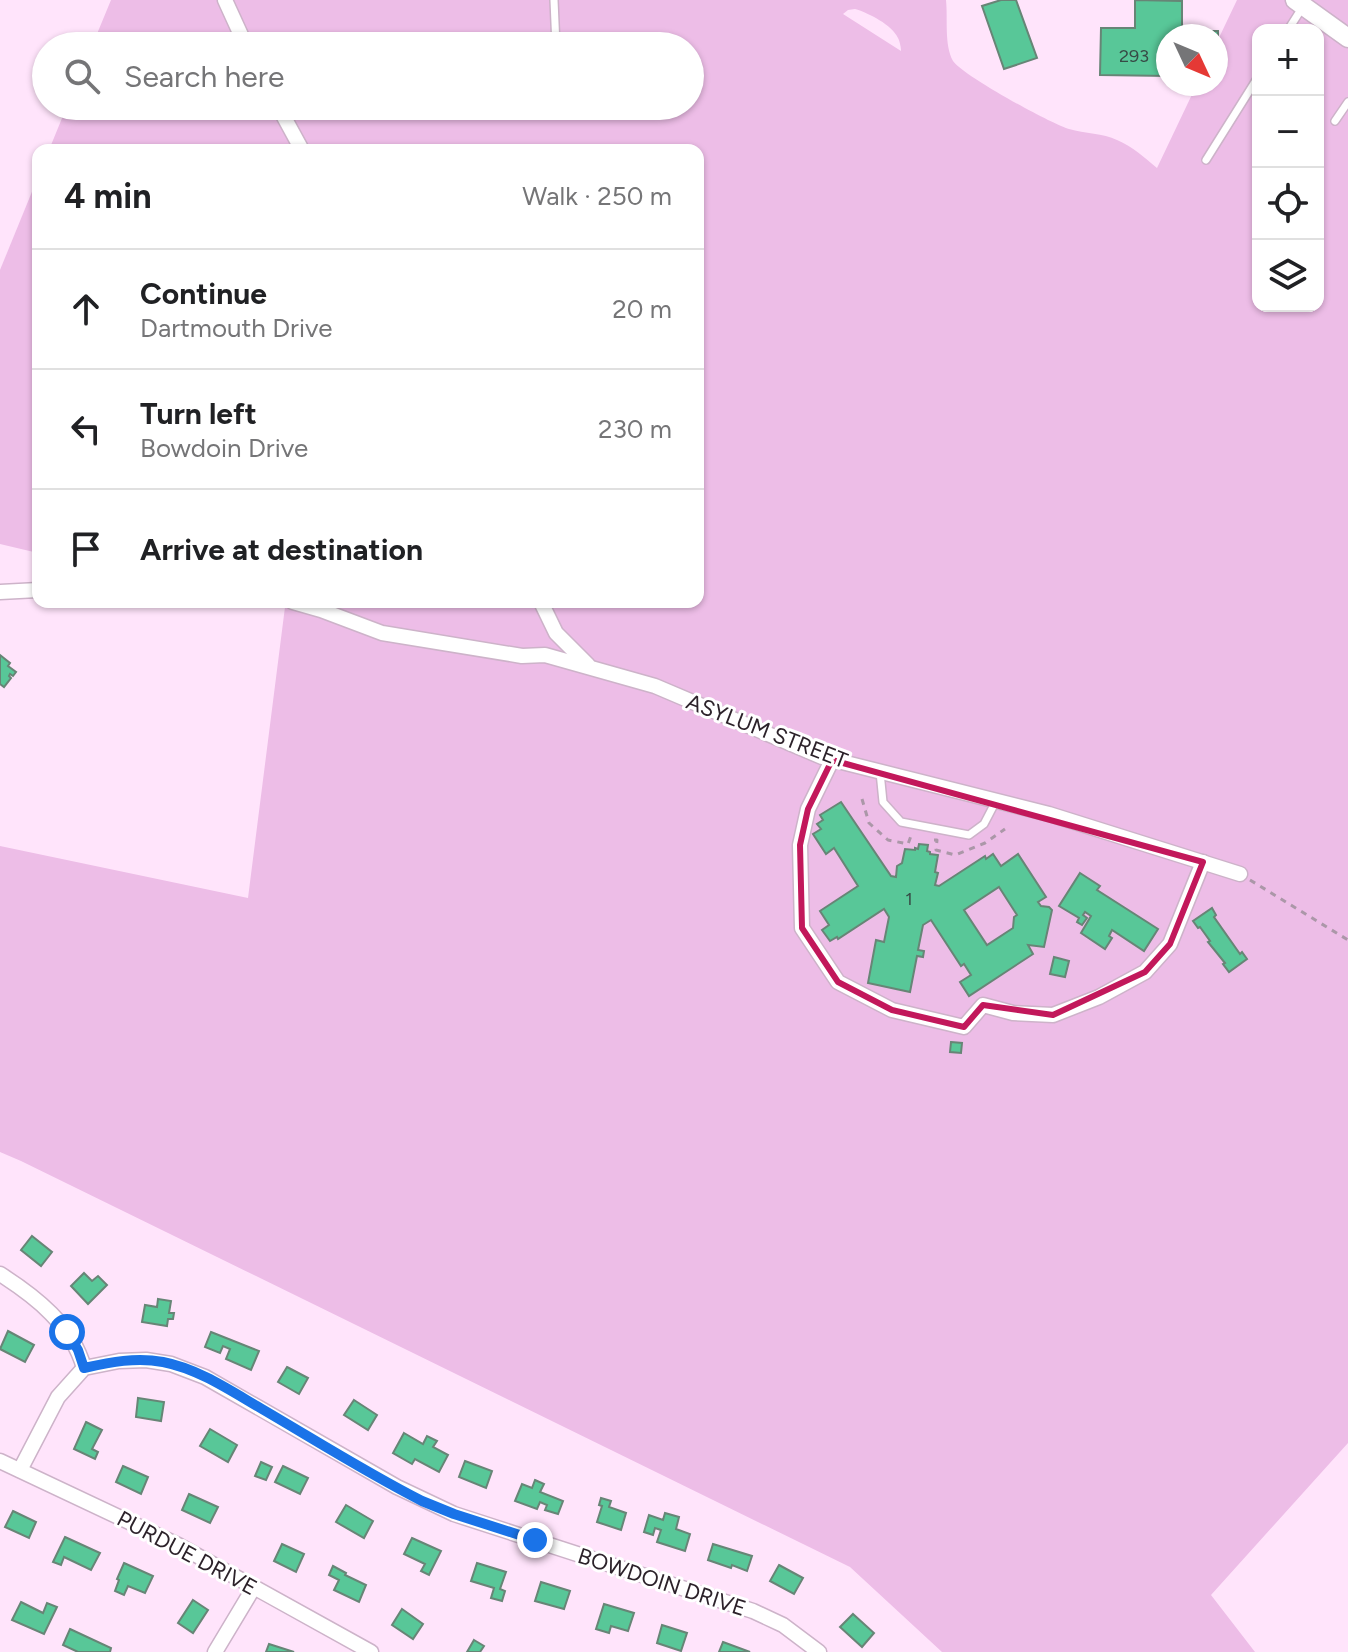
<!DOCTYPE html>
<meta charset="utf-8">
<style>
body{margin:0;font-family:Figtree,sans-serif;background:#f6f6f6;color:#202124}
.controls{position:absolute;right:24px;top:24px;display:grid;overflow:hidden;border-radius:16px;box-shadow:0 2px 6px #0004}
.controls button{width:72px;height:72px;display:grid;place-items:center;padding:0;border:0;border-bottom:2px solid #e0e0e0;background:#fff;color:#202124;font:40px sans-serif}
.compass{position:absolute;left:1156px;top:24px;width:72px;height:72px;border-radius:50%;background:#fff;box-shadow:0 2px 6px #0004;rotate:134deg}
.stop{position:absolute;width:24px;height:24px;margin:-18px;border:6px solid #1a73e8;border-radius:50%;background:#fff}
.stop.end{background:#1a73e8;border-color:#fff;box-shadow:0 2px 8px #0008}
.list{margin:0;padding:0;list-style:none}
h2{display:flex;justify-content:space-between;align-items:center;height:104px;margin:0;padding:0 32px;font-size:34px}
h2 small{font-size:26px;font-weight:400;color:#757577}
.list li{display:grid;grid-template-columns:52px 1fr auto;gap:24px;align-items:center;box-sizing:border-box;height:120px;padding:0 32px;border-top:2px solid #e0e0e0}
.list b{display:block;font-size:30px;white-space:nowrap}
.list p{margin:0;font-size:26px;white-space:nowrap;color:#757577}
.list em{font-size:26px;font-style:normal;color:#757577}
.icon{flex:none;width:44px;height:44px;fill:none;stroke:currentColor;stroke-width:2;stroke-linecap:round;stroke-linejoin:round}
.map{position:relative;flex:none;width:1348px;height:1652px;overflow:hidden}
.search{position:absolute;background:#fff;box-shadow:0 2px 6px #0004;left:32px;top:32px;width:672px;height:88px;display:flex;align-items:center;gap:20px;box-sizing:border-box;padding:0 28px;border-radius:44px;color:#757577;font-size:30px}
.panel{position:absolute;background:#fff;box-shadow:0 2px 6px #0004;left:32px;top:144px;width:672px;height:464px;border-radius:16px}
.map>svg:first-child{display:block}
</style>
<div class="map">
<svg width="1348" height="1652" viewBox="0 0 1348 1652">
<rect width="100%" height="100%" fill="#ffe4fb"/>
<g fill="#edbde7" fill-rule="evenodd">
<path d="M111,0H946C948,19 944,44 953,61C962,75 1051,124 1069,129C1085,134 1103,133 1117,140C1133,147 1144,157 1157,168L1197,84H1216V44L1237,0H1348V1443L1211,1595L1255,1652H942L850,1567L21,1161L0,1152V846L248,898L285,607L263,602H698V150H49L67,106H690V46H92ZM855,9C869,13 892,25 898,38C900,42 901,48 901,51L843,14L848,10ZM1258,30H1318V306H1258Z"/>
<path d="M38,177V553L0,544V270Z"/>
</g>
<g fill="#58c798" stroke="#678576" stroke-width="2" fill-rule="evenodd">
<path d="M1001,0H1016L1037,58L1004,69L982,6Z"/>
<path d="M1135,0L1182,1V31H1218V77H1216V36H1168V76L1100,75L1101,28H1135Z"/>
<path d="M0,655L10,663L8,666L16,672L13,676L10,674L9,676L11,678L4,687L0,684Z"/>
<path d="M841,802L891,876L896,877L897,866L902,863L905,849L915,850V848L918,849L919,844L928,845L927,851L930,852V854L938,855L935,872L938,873L935,885L939,886L985,856L986,859L993,854L1001,866L1018,854L1046,897L1038,902L1041,906L1049,907L1052,910L1044,947L1028,945L1033,954L969,996L960,982L971,975L964,964L961,966L931,920L923,925L918,950L924,951L923,957L917,956L910,992L868,983L876,940L884,942L889,917L884,909L838,939L837,937L830,941L822,930L829,925L820,911L858,886L834,848L826,854L813,834L821,829L817,824L823,820L820,815ZM999,887L1017,915L1014,917L1013,928L987,945L964,910Z"/>
<path d="M1080,873L1100,886L1097,890L1158,929L1144,951L1112,930L1109,936L1112,938L1105,949L1081,933L1091,916L1085,912L1083,915L1087,918L1082,925L1077,922L1079,918L1059,906Z"/>
<path d="M1212,908L1216,915L1214,917L1240,954L1242,952L1247,959L1229,972L1223,964L1225,963L1208,942L1210,941L1200,927L1198,928L1193,921Z"/>
<path d="M1054,957L1069,961L1065,977L1050,974Z"/>
<path d="M951,1042L962,1043L961,1053L950,1052Z"/>
<path d="M32,1236L52,1252L41,1266L21,1250Z"/>
<path d="M84,1273L92,1281L98,1276L107,1285L88,1304L71,1286Z"/>
<path d="M158,1299L171,1301L169,1313H174L173,1319H168L167,1326L142,1322L145,1305L157,1307Z"/>
<path d="M8,1331L34,1345L25,1362L0,1349Z"/>
<path d="M211,1332L259,1351L251,1370L226,1359L230,1349L223,1346L220,1353L205,1347Z"/>
<path d="M287,1367L308,1378L299,1394L278,1382Z"/>
<path d="M138,1398L164,1402L161,1421L136,1417Z"/>
<path d="M354,1400L377,1415L368,1430L344,1415Z"/>
<path d="M86,1422L102,1430L92,1449L98,1452L95,1459L74,1449Z"/>
<path d="M210,1429L237,1445L228,1462L200,1446Z"/>
<path d="M404,1433L423,1444L427,1436L437,1441L433,1447L448,1455L439,1472L415,1459L412,1464L393,1453Z"/>
<path d="M465,1461L492,1471L486,1488L459,1477Z"/>
<path d="M261,1462L272,1467L266,1480L255,1476Z"/>
<path d="M123,1466L148,1477L141,1494L116,1482Z"/>
<path d="M283,1466L308,1478L300,1494L275,1482Z"/>
<path d="M535,1480L544,1484L540,1492L563,1501L558,1514L545,1510L547,1505L540,1502L537,1509L515,1501L522,1484L532,1488Z"/>
<path d="M189,1494L218,1507L210,1523L182,1510Z"/>
<path d="M601,1498L611,1501L609,1507L626,1513L621,1530L597,1522L602,1506L599,1505Z"/>
<path d="M346,1505L373,1521L364,1538L336,1522Z"/>
<path d="M13,1511L36,1522L29,1538L5,1527Z"/>
<path d="M665,1513L679,1517L676,1529L690,1534L685,1551L657,1542L661,1530L655,1528L653,1535L644,1532L649,1515L663,1520Z"/>
<path d="M65,1537L100,1553L91,1570L64,1557L61,1565L53,1562Z"/>
<path d="M412,1538L441,1551L429,1575L421,1571L425,1564L404,1554Z"/>
<path d="M282,1544L304,1554L296,1572L274,1561Z"/>
<path d="M713,1544L752,1556L747,1571L732,1565L731,1568L708,1560Z"/>
<path d="M124,1563L153,1576L145,1593L128,1586L124,1595L115,1591L119,1580L117,1579Z"/>
<path d="M477,1563L506,1572L500,1589L505,1591L502,1601L491,1598L494,1588L471,1581Z"/>
<path d="M779,1565L803,1578L794,1594L770,1581Z"/>
<path d="M333,1566L346,1573L345,1575L366,1585L359,1602L334,1590L339,1580L329,1575Z"/>
<path d="M541,1582L570,1591L564,1609L535,1601Z"/>
<path d="M193,1600L208,1610L193,1633L178,1623Z"/>
<path d="M21,1602L43,1613L47,1603L57,1607L44,1634L12,1620Z"/>
<path d="M604,1604L634,1613L628,1631L611,1626L609,1633L596,1629Z"/>
<path d="M402,1609L423,1624L413,1639L392,1625Z"/>
<path d="M853,1614L874,1633L862,1647L840,1627Z"/>
<path d="M662,1625L687,1633L681,1651L657,1643Z"/>
<path d="M70,1629L111,1648L110,1652H78L63,1645Z"/>
<path d="M474,1640L484,1646L480,1652H467Z"/>
<path d="M723,1642L750,1652H719Z"/>
<path d="M269,1644L294,1652H266Z"/>
</g>
<g fill="none" stroke-linecap="round" stroke-linejoin="round">
<g stroke="#cdb3c9" stroke-width="10">
<g id="service">
<path d="M554,0L556,46"/>
<path d="M1288,30L1302,8"/>
<path d="M1335,121L1348,102"/>
<path d="M1206,160L1258,77"/>
<path d="M880,772L883,802L901,822L969,835L984,824L996,801"/>
</g>
</g>
<g stroke="#cdb3c9" stroke-width="17">
<g id="minor">
<path d="M225,0L246,46"/>
<path d="M278,106L302,150"/>
<path d="M0,592L38,590"/>
<path d="M293,602L321,610L382,633L522,656L545,655L655,686L822,757L1049,814L1240,874"/>
<path d="M541,602L556,633L588,665"/>
<path d="M832,760L808,809L800,845L802,928L838,982L892,1010L964,1027L983,1005L1013,1013L1053,1015L1099,997L1145,972L1170,944L1203,862"/>
<path d="M0,1274C36,1297 72,1325 84,1368"/>
<path d="M0,1461L178,1545L371,1652"/>
<path d="M20,1470L58,1397L84,1368L119,1361L146,1360L171,1364L205,1377L397,1487L454,1514L753,1611L783,1625L819,1652"/>
<path d="M215,1652L254,1587"/>
</g>
</g>
<g stroke="#cdb3c9" stroke-width="21">
<path id="tertiary" d="M1295,0L1348,38"/>
</g>
<g stroke="#ab97a8" stroke-width="3" stroke-dasharray="6 6" stroke-linecap="butt">
<path d="M862,799L869,823L888,840L908,844L911,836H914"/>
<path d="M934,840H937L936,850L955,855L985,843L1005,829"/>
<path d="M1250,880L1348,940"/>
</g>
<use href="#service" stroke="#fff" stroke-width="7"/>
<use href="#minor" stroke="#fff" stroke-width="14"/>
<use href="#tertiary" stroke="#fff" stroke-width="18"/>
</g>
<g fill="none" stroke-linecap="round" stroke-linejoin="round">
<path stroke="#1a73e8" stroke-width="10" d="M67,1332L78,1350L84,1368C111,1362 136,1357 163,1362C199,1369 231,1391 262,1409C315,1440 367,1473 422,1501L454,1514L535,1540"/>
</g>
<path fill="none" stroke="#c2185b" stroke-width="6" stroke-linejoin="round" d="M832,760L1203,862L1170,944L1145,972L1053,1015L983,1005L964,1027L892,1010L838,982L802,928L800,845L808,809Z"/>
<g text-anchor="middle" dominant-baseline="central" stroke-width="6" stroke-linejoin="round" paint-order="stroke">
<g font-size="18" fill="#374b46">
<text x="1134" y="56">293</text>
<text x="909" y="899">1</text>
</g>
<g font-size="22" fill="#2c222a" stroke="#fff">
<text transform="translate(767 731) rotate(21)">ASYLUM STREET</text>
<text transform="translate(187 1553) rotate(28)">PURDUE DRIVE</text>
<text transform="translate(662 1582) rotate(18)">BOWDOIN DRIVE</text>
</g>
</g>
</svg>
<div class="controls">
<button>+</button>
<button>−</button>
<button><svg class="icon" aria-label="locate" viewBox="0 0 24 24"><circle cx="12" cy="12" r="6"/><path d="M12 2v4M12 18v4M2 12h4M18 12h4"/></svg></button>
<button><svg class="icon" aria-label="layers" viewBox="0 0 24 24"><path d="M12 4l9 5-9 5-9-5zM3 14l9 5 9-5"/></svg></button>
</div>
<svg class="compass" viewBox="-18 -18 36 36"><path d="M0-13l5 13h-10z" fill="#e53935"/><path d="M0 13l5-13h-10z" fill="#757577"/></svg>
<div class="stop" style="left:67px;top:1332px"></div>
<div class="stop end" style="left:535px;top:1540px"></div>
<div class="search"><svg class="icon" aria-label="search" viewBox="0 0 24 24"><circle cx="10" cy="10" r="6"/><path d="M15 15l6 6"/></svg>Search here</div>
<section class="panel">
<h2>4 min<small>Walk · 250 m</small></h2>
<ul class="list">
<li><svg class="icon" aria-label="ahead" viewBox="0 0 24 24"><path d="M12 20V5M6 11l6-6 6 6"/></svg><div><b>Continue</b><p>Dartmouth Drive</p></div><em>20 m</em></li>
<li><svg class="icon" aria-label="left" viewBox="0 0 24 24"><path d="M17 20v-9H6M10 6l-5 5 5 5"/></svg><div><b>Turn left</b><p>Bowdoin Drive</p></div><em>230 m</em></li>
<li><svg class="icon" aria-label="arrive" viewBox="0 0 24 24"><path d="M6 21V4h12l-3 4 3 4H6"/></svg><div><b>Arrive at destination</b></div></li>
</ul>
</section>
</div>
